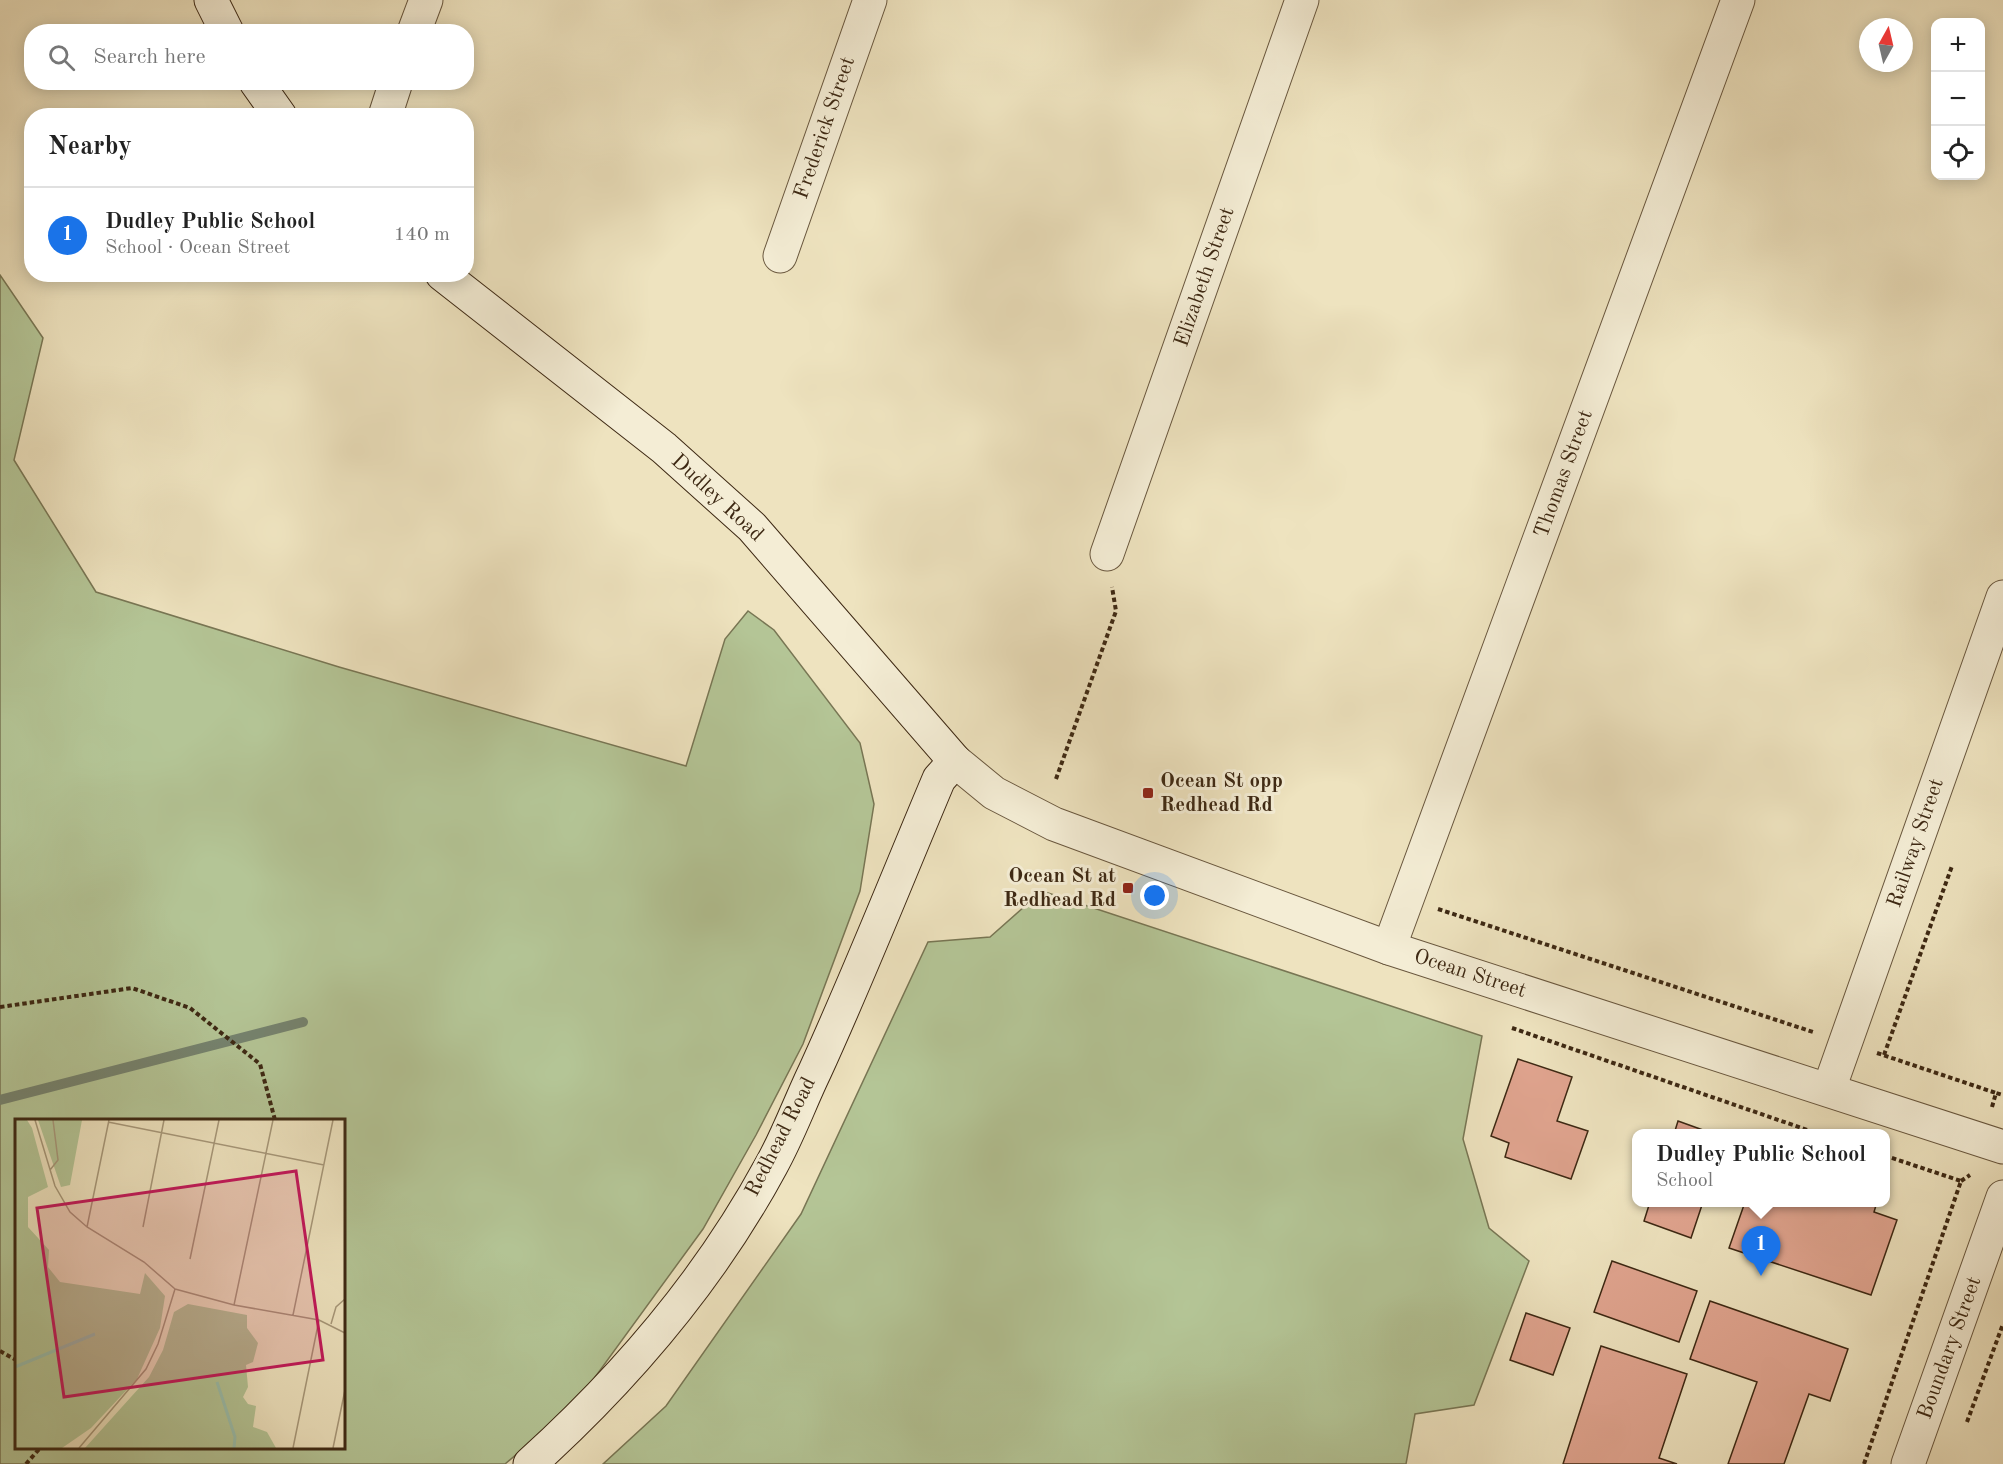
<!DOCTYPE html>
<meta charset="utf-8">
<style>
body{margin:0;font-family:"Old Standard TT",serif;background:#f6f6f6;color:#222}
.controls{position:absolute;right:18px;top:18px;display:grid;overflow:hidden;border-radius:12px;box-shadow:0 3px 15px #0003}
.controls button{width:54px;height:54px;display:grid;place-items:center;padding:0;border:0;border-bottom:2px solid #e0e0e0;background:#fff;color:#222;font:30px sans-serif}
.compass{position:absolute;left:1859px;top:18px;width:54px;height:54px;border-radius:50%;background:#fff;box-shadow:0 3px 15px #0003;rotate:8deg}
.you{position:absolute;left:1155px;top:896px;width:21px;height:21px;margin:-15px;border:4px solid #fff;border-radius:50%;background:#1a73e8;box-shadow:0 0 0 9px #1a73e833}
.badge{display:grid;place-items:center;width:39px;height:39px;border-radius:50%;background:#1a73e8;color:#fff;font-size:20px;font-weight:700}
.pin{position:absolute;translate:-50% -50px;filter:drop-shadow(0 2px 3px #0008)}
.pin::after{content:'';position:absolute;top:32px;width:21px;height:18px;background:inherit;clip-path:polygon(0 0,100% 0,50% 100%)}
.popup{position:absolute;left:1632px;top:1129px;width:258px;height:78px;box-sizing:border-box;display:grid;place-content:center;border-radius:12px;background:#fff;filter:drop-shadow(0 2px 4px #0005);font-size:20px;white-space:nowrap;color:#767676}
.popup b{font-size:22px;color:#222}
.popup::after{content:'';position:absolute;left:50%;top:100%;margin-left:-12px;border:12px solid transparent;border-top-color:#fff}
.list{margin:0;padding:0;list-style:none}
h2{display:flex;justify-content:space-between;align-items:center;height:78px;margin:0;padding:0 24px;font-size:26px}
h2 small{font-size:20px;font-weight:400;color:#767676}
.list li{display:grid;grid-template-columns:39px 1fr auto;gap:18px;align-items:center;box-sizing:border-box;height:96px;padding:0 24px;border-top:2px solid #e0e0e0}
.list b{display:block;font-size:22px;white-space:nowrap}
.list p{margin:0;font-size:20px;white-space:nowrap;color:#767676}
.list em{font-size:20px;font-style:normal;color:#767676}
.icon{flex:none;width:33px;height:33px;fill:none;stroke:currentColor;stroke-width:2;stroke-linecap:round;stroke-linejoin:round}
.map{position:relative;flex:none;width:2003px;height:1464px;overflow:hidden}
.search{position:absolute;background:#fff;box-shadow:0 3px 15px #0003;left:24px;top:24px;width:450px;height:66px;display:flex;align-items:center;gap:15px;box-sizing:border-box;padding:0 21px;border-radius:24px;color:#767676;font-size:22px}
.panel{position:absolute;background:#fff;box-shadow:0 3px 15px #0003;left:24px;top:108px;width:450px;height:174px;border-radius:24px}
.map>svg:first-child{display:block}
</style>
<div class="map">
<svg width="2003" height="1464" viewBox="0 0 2003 1464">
<rect width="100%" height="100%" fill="#eee3bf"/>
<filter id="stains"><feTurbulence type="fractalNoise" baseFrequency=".00333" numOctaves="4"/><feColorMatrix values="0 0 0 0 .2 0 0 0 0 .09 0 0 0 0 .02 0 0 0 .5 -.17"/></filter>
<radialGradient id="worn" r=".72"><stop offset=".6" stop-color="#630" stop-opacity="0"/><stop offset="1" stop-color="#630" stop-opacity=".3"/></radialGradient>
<g fill="#b4c596" stroke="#787654" stroke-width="1.5" fill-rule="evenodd">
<path d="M0,275L43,338L14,460L96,592L339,667L686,766L725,639L748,611L774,630L860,743L874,804L860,891L803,1044L756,1135L703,1229L574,1406L505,1464H0ZM16,1120H344V1448H16Z"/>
<path d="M1042,891L1482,1036L1463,1139L1489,1228L1529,1261L1474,1405L1415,1414L1406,1464H603L666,1406L801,1214L928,942L990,937Z"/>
</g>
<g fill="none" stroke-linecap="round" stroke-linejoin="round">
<path stroke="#75836f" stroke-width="10" d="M0,1100L303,1022"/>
</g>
<g fill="#e0a48f" stroke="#3d2813" stroke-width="1.5">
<path d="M1518,1059L1572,1077L1557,1121L1588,1131L1571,1179L1505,1157L1509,1143L1491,1136Z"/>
<path d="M1678,1121L1714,1134H1674Z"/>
<path d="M1650,1202H1703L1691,1238L1644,1221Z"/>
<path d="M1745,1202H1877L1874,1212L1897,1220L1871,1295L1729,1248Z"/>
<path d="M1612,1261L1697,1291L1679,1342L1594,1312Z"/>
<path d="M1710,1301L1848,1349L1830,1401L1809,1394L1784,1464H1728L1757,1382L1690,1359Z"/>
<path d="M1526,1313L1570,1328L1553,1375L1510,1360Z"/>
<path d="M1601,1346L1687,1374L1659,1458L1677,1464H1563Z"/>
</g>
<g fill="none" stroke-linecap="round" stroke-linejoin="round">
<g stroke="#69573e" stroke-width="35">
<g id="minor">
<path d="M414,32L426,0"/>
<path d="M385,116L396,82"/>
<path d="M780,256L870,0"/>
<path d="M1107,554L1302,0"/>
<path d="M1389,948L1738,0"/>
<path d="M1829,1089L2003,597"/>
<path d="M1908,1464L2003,1197"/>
</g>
</g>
<g stroke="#69573e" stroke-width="35">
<path id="tertiary" d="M955,761L994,793L1054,824L1389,948L2003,1147"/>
</g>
<g stroke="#3d2813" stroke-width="35">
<g id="secondary">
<path d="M211,0L227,32"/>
<path d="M256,82L280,116"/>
<path d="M442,274L664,448L752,527L955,761L939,779C898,876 859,975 815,1071C800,1102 788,1136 771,1166C710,1279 624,1379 530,1464"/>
</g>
</g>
<g stroke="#3d2813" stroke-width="4" stroke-dasharray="4.5 3" stroke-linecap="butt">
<path d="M1056,779L1116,611L1112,587"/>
<path d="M1438,909L1813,1032"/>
<path d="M0,1007L132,988L190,1008L260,1064L275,1120"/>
<path d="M1512,1028L1819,1134"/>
<path d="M1877,1053L1996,1093"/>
<path d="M1884,1055L1952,866"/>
<path d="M1992,1107L1996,1093L2003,1095"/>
<path d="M1961,1181L1970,1175"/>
<path d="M0,1351L16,1360"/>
<path d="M1967,1422L2003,1324"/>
<path d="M26,1464L40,1448"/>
<path d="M1864,1464L1961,1181L1886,1156"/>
</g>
<use href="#minor" stroke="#f4edd5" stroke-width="33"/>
<use href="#tertiary" stroke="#f4edd5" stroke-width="33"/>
<use href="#secondary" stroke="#f4edd5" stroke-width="33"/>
</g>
<g fill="#8f2418" stroke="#f4edd5" stroke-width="2">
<rect x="1142" y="787" width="12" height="12" rx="3"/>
<rect x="1122" y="882" width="12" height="12" rx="3"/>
</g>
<g text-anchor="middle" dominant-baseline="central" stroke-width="6" stroke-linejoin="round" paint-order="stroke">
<g font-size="21" fill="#3d2813" stroke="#f4edd5">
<text transform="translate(825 128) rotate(-71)">Frederick Street</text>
<text transform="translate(1205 277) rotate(-71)">Elizabeth Street</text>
<text transform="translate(1564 474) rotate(-70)">Thomas Street</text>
<text transform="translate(717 498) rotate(43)">Dudley Road</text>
<text transform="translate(1916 843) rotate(-71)">Railway Street</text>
<text transform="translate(1470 974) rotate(18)">Ocean Street</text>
<text transform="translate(781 1137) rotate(-63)">Redhead Road</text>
<text transform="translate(1950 1348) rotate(-70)">Boundary Street</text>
</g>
<g font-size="21" font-weight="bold" fill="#3d2813" stroke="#f4edd5" text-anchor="start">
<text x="1160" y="781">Ocean St opp<tspan x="1160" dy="24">Redhead Rd</tspan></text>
<text x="1116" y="876" text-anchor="end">Ocean St at<tspan x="1116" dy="24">Redhead Rd</tspan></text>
</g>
</g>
<g transform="translate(15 1119)">
<rect width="330" height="330" fill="#eee3bf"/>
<path d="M0,1H12L17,9L33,68L13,78V108L34,131L33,148L45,163L125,175L130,154L150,177L145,209L122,260L76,309L47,329H0ZM23,1H67L55,66L46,68ZM173,185L232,196V209L243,224L238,243L231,246L233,268L228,278L233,285L241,287L238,308L252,313L261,329H70L134,258L148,231L159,193Z" fill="#b4c596"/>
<path fill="none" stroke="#9abfad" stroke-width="3" d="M0,248L80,215M202,263L220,318L219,329"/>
<path fill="none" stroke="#a7987a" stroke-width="1.5" d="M20,1L40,67L55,93L72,108L129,143L160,170L143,225L131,250L64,329M93,3L309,46M35,51L43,41L38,1M72,108L94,1M128,108L149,1M175,140L204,1M160,170L219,186L304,201L330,214M219,186L258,1M278,196L318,1M316,205L321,188L330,180M278,329L304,201M318,329L330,271"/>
<path fill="#c2185b" fill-opacity="0.15" stroke="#c2185b" stroke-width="3" d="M281,52L308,241L49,278L22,89Z"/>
<rect width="330" height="330" fill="none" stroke="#3d2813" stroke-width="3"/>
</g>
<rect width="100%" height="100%" filter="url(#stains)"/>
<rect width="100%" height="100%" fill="url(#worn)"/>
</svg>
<div class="controls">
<button>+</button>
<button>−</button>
<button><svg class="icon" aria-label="locate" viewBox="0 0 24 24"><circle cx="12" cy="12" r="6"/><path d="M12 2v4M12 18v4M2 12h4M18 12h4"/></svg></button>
</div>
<svg class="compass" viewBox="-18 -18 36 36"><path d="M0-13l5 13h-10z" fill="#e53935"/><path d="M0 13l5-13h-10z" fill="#767676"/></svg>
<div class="you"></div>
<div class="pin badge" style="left:1761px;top:1276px">1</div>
<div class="popup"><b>Dudley Public School</b>School</div>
<div class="search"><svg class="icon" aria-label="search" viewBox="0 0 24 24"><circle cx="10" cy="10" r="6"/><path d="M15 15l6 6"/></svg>Search here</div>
<section class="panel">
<h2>Nearby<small></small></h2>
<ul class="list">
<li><span class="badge">1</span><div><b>Dudley Public School</b><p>School · Ocean Street</p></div><em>140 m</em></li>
</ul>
</section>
</div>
